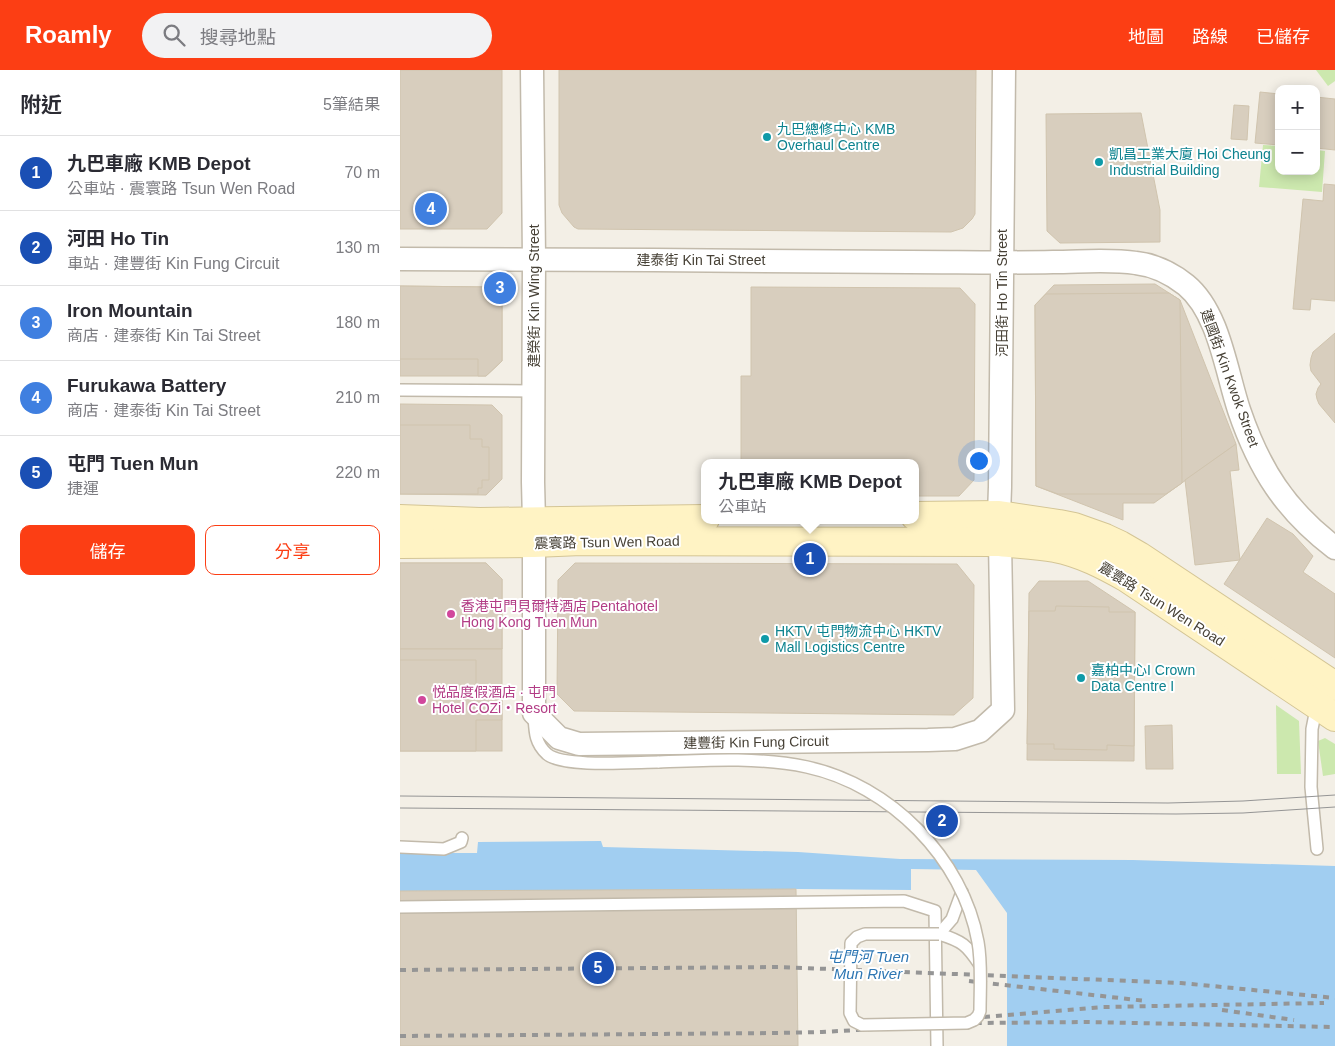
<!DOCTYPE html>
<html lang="zh-TW">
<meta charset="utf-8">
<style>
body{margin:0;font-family:Arial,"Noto Sans TC",sans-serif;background:#f2f2f3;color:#2b2b33}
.controls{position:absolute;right:15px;top:15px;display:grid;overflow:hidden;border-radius:10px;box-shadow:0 2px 12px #0003}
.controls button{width:45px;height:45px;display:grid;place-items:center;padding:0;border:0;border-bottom:1px solid #e1e1e2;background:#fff;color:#2b2b33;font:25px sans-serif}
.you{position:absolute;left:578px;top:390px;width:18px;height:18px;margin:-12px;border:4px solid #fff;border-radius:50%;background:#1a73e8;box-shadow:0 0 0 8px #1a73e833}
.badge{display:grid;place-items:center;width:32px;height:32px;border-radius:50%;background:#fc3e14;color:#fff;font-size:16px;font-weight:700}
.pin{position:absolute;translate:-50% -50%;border:2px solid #fff;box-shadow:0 1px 5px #0006}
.popup{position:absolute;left:301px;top:389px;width:218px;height:65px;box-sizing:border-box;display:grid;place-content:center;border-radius:10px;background:#fff;filter:drop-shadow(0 1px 4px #0005);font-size:16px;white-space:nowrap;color:#7c7c81}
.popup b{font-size:19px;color:#2b2b33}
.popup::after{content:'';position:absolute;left:50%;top:100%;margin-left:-10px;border:10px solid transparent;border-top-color:#fff}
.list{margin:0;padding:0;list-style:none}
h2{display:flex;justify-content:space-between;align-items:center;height:65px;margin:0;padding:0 20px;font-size:21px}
h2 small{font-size:16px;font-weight:400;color:#7c7c81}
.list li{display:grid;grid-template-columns:32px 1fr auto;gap:15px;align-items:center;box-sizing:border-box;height:75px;padding:0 20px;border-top:1px solid #e1e1e2}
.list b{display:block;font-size:19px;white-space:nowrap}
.list p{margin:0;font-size:16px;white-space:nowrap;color:#7c7c81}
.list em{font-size:16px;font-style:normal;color:#7c7c81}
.actions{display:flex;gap:10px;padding:15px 20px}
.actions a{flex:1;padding:11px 0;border:1px solid #fc3e14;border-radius:10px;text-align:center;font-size:18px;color:#fc3e14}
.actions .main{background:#fc3e14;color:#fff}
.icon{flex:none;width:28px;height:28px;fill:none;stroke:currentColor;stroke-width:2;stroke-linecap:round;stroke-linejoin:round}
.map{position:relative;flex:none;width:935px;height:976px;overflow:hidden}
header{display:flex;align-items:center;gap:30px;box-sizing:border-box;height:70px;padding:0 25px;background:#fc3e14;color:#fff}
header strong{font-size:24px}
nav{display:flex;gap:28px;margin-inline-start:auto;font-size:18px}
.search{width:350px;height:45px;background:#f2f2f3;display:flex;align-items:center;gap:12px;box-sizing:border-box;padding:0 18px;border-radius:28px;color:#7c7c81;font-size:19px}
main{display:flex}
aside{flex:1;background:#fff}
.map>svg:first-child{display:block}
</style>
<header>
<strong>Roamly</strong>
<div class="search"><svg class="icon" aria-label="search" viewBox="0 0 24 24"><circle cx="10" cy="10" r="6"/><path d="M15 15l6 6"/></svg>搜尋地點</div>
<nav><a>地圖</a><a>路線</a><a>已儲存</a></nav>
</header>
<main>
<aside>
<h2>附近<small>5筆結果</small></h2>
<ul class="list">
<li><span class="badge" style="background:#1a4fb4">1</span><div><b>九巴車廠 KMB Depot</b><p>公車站 · 震寰路 Tsun Wen Road</p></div><em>70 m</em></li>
<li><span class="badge" style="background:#1a4fb4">2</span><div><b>河田 Ho Tin</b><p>車站 · 建豐街 Kin Fung Circuit</p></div><em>130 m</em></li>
<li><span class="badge" style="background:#3f7fe0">3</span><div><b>Iron Mountain</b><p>商店 · 建泰街 Kin Tai Street</p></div><em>180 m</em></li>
<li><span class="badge" style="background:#3f7fe0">4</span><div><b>Furukawa Battery</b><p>商店 · 建泰街 Kin Tai Street</p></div><em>210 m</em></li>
<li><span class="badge" style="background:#1a4fb4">5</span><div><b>屯門 Tuen Mun</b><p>捷運</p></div><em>220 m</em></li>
</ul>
<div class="actions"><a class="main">儲存</a><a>分享</a></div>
</aside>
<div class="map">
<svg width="935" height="976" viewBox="0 0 935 976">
<rect width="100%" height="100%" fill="#f3efe6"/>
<g fill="#cce8ae">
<path d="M916,0H935V11L928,16Z"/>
<path d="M863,75L879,76V101H916V80L925,81L922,122L859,117Z"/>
<path d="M876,635L899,651L901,704H877Z"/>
<path d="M925,668L935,674V704L923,706L918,671Z"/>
</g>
<path fill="#a1cef1" d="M201,771L203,777L398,782L500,789L733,790L935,796V976H0V783H77L78,772Z"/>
<path fill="#f3efe6" d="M511,799L576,800L607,843V976H398L396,819L511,820Z"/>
<g fill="#d8cebe" stroke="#d0c4ae">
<path d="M0,0H88L89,116H0Z"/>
<path d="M0,0H102V143L87,159H0Z"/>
<path d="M159,0H576L575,144L572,149L563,158L551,162L178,159L174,157L162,143L159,135Z"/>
<path d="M860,22L879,24V75L855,73Z"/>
<path d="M916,27L935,29V80L916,78Z"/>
<path d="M834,35L849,36L847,70L831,69Z"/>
<path d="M741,43L760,140V172L660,173L647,161L646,44Z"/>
<path d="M924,114L935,115V231L911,229L910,240L893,239L903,129L923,131Z"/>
<path d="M755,214L780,230L836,374L754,433H723V450L636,416L635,235L654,215Z"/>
<path d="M0,216L86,217L102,232V291L86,306H0Z"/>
<path d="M0,216L86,217L102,232V291L86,306H78V289H0Z"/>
<path d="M351,217L560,218L575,234L574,410L559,426H515V393H341V306H351Z"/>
<path d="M769,223L780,230L782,413L766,424H658L636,416L635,235L646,224Z"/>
<path d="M935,263V353L919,334L917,329L916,324L918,318L921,314L911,301L910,295L911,288L913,282Z"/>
<path d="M0,334L92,335L102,345V409L86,425L0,424Z"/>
<path d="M0,355H70V369H82V377H89V410H82V418H78V424H0Z"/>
<path d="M836,374L839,400L830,401L840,490L795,495L785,410Z"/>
<path d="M867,448L893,464L913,486L903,502L935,524V588L824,514Z"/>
<path d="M0,493H86L102,509V579H0Z"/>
<path d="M0,493H86L102,509V579H0Z"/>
<path d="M175,493L557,494L574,515L573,628L554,645L174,641L157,624L158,510Z"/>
<path d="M639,511H688L735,542L734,691L627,690L629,523Z"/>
<path d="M656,536L709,537V542H735L734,676L707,675V680L654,679V674H627L629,541H655Z"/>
<rect x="0" y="579" width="102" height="102"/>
<path d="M0,590H76V623H102V650H76V681H0Z"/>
<path d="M772,655L773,699H746L745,656Z"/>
<path d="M396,819L398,976H0V821Z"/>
</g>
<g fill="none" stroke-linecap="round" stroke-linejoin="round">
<g stroke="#c2baab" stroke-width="14">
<g id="service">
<path d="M0,320L134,321"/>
<path d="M917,634L912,659L911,717L917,779"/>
<path d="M134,644C135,660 134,672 147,684C163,698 236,692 259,692"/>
<path d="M0,777L44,779L61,772L62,768"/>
<path d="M562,822L552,849L539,864C562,871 567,875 580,895"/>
<path d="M0,837L504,831L535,841L537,976"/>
</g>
</g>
<g stroke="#c2baab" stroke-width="25">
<g id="minor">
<path d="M132,0L134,189L133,412L134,451V643L159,668L179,674L528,670L555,669L580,661L603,640L600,472"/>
<path d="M0,189C170,189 339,191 509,192C557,192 605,193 653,192C680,192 709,189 736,193C754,195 771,203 786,215C819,242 826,301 839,340C859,399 885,440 935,478"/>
<path d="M599,445L600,417L604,0"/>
</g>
</g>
<g stroke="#d4c595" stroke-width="30">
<g id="secondary">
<path d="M515,446L599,445L659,454L674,457L705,468L720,475L739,486L935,616"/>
<path d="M0,449L80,452L305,449"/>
<path d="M0,474L134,473L181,471L600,472C618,474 636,475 655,478C681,483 704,495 727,508L935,647"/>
</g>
</g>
<use href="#service" stroke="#fff" stroke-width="11"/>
<use href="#minor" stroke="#fff" stroke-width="22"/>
<use href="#secondary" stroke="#fff3c4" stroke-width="28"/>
<g stroke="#959595" stroke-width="1">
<path d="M0,726L768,733L843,731L935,725"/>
<path d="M0,738L776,744L843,743L935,737"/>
</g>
<g stroke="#959595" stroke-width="4" stroke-dasharray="6 6" stroke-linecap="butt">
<path d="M0,900L379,897L781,913L935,928"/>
<path d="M569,911L746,931"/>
<path d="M822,940L894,950"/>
<path d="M584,947L703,937L924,933"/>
<path d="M0,966L378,963L422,962L579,953L686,952L935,957"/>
</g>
<g stroke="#c2baab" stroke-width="14" stroke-linecap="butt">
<path id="service-bridge" d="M259,692C308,690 358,687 407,697C490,715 563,788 578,872C582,894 580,919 580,941L578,946L574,950L567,953L462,955L454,951L450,943L451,873L457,867L465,864H539"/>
</g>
<use href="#service-bridge" stroke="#fff" stroke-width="11"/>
</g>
<g fill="#0f9aa8" stroke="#fff" stroke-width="2">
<circle cx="367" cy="67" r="5"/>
<circle cx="699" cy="92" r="5"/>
<circle cx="365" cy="569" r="5"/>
<circle cx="681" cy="608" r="5"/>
</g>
<g fill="#d1479c" stroke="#fff" stroke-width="2">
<circle cx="51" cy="544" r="5"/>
<circle cx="22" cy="630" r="5"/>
</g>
<g text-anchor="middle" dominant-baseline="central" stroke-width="4" stroke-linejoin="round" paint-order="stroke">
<g font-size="14" fill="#0d838f" stroke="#fff" text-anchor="start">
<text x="377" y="59">九巴總修中心 KMB<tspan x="377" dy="16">Overhaul Centre</tspan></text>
<text x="709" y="84">凱昌工業大廈 Hoi Cheung<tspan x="709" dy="16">Industrial Building</tspan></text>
<text x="375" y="561">HKTV 屯門物流中心 HKTV<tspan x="375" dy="16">Mall Logistics Centre</tspan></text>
<text x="691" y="600">嘉柏中心I Crown<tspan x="691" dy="16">Data Centre I</tspan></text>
</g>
<g font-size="14" fill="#464035" stroke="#fff">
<text x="301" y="190">建泰街 Kin Tai Street</text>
<text transform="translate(602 223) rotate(-90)">河田街 Ho Tin Street</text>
<text transform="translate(134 226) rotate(-90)">建榮街 Kin Wing Street</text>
<text transform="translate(830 308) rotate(70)">建國街 Kin Kwok Street</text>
<text transform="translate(207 472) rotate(-1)">震寰路 Tsun Wen Road</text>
<text transform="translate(762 534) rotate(32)">震寰路 Tsun Wen Road</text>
<text transform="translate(356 672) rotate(-1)">建豐街 Kin Fung Circuit</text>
</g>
<g font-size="14" fill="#b23c85" stroke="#fff" text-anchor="start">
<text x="61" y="536">香港屯門貝爾特酒店 Pentahotel<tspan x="61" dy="16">Hong Kong Tuen Mun</tspan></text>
<text x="32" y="622">悦品度假酒店 ∙ 屯門<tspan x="32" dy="16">Hotel COZi‧Resort</tspan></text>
</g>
<g font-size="15" font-style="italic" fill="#2d76b3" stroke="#fff">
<text x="468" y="886">屯門河 Tuen<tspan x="468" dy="17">Mun River</tspan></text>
</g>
</g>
</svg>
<div class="controls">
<button>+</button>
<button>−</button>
</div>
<div class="you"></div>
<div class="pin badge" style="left:410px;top:489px;background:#1a4fb4">1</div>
<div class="popup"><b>九巴車廠 KMB Depot</b>公車站</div>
<div class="pin badge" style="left:542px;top:751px;background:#1a4fb4">2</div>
<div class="pin badge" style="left:100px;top:218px;background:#3f7fe0">3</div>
<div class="pin badge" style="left:31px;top:139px;background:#3f7fe0">4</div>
<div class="pin badge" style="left:198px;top:898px;background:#1a4fb4">5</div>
</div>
</main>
